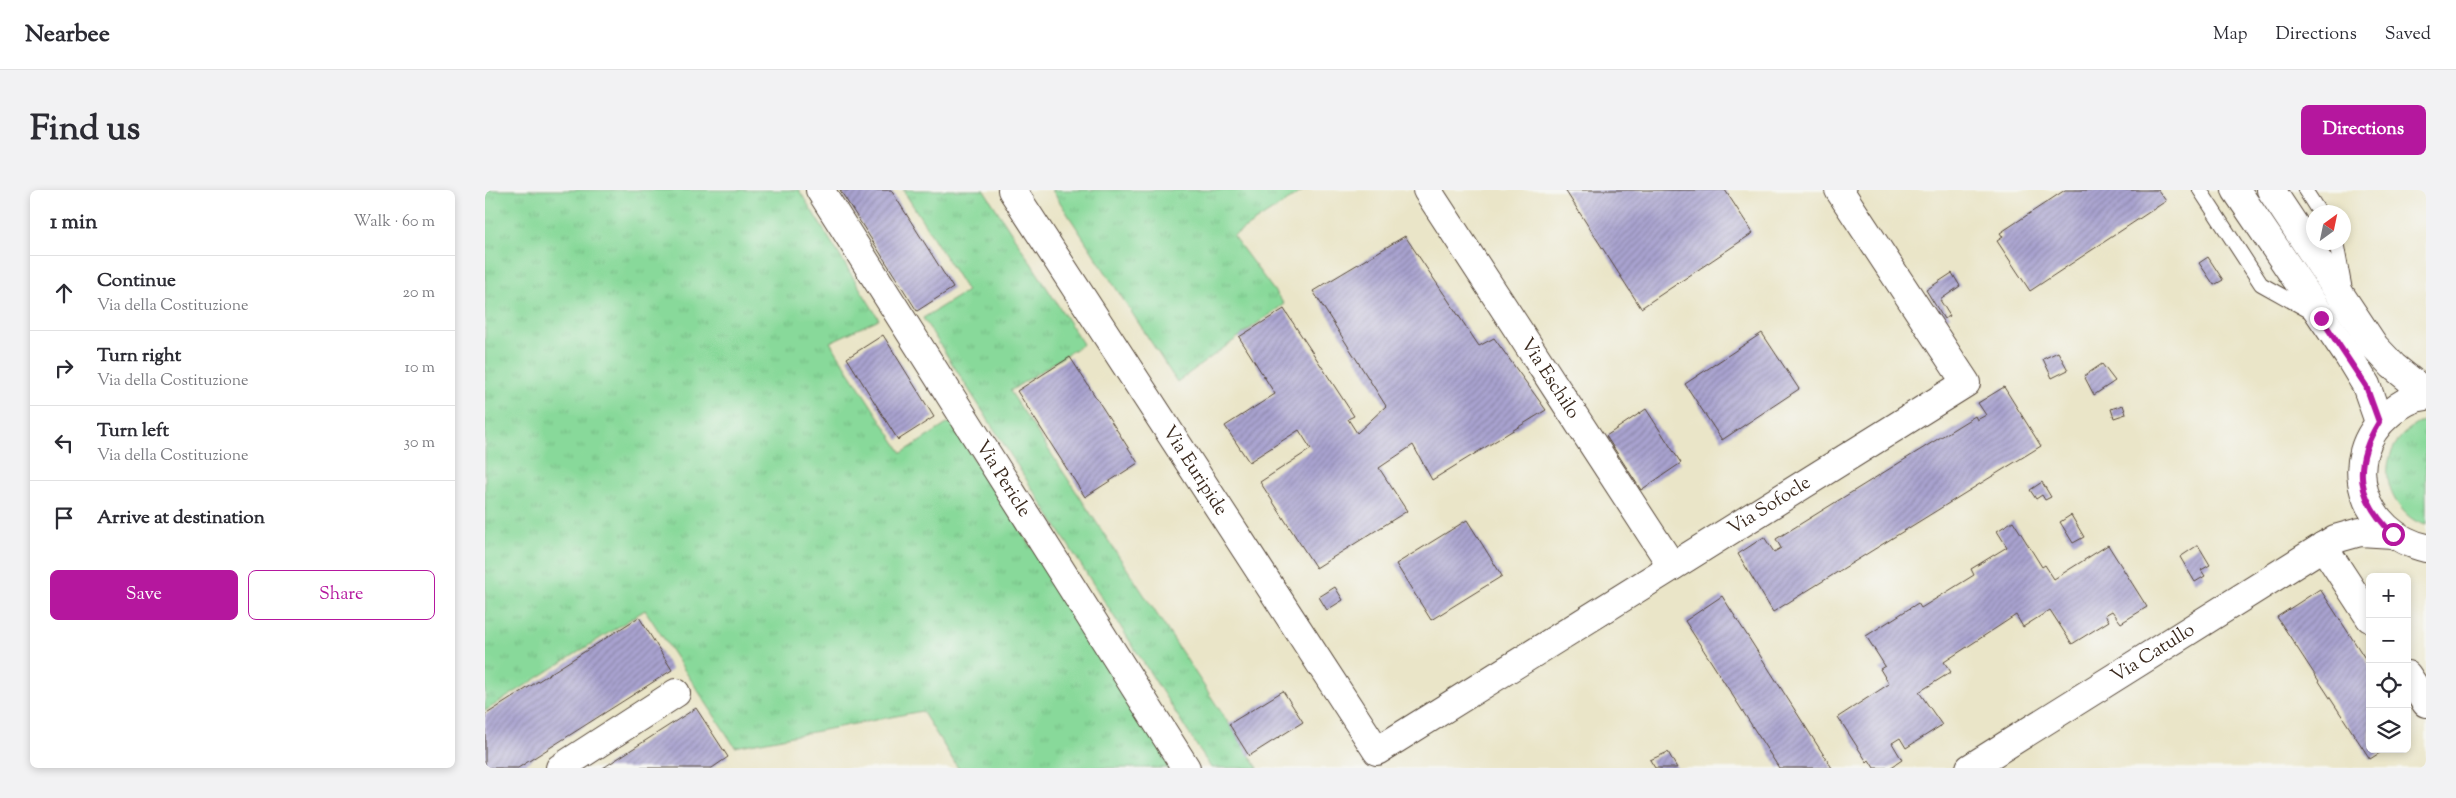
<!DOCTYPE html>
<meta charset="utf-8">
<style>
body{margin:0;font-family:"Sorts Mill Goudy",serif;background:#f2f2f3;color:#2b2b33}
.controls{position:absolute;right:15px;bottom:15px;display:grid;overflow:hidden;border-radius:8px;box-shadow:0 2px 8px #0003}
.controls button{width:45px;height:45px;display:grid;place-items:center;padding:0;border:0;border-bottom:1px solid #e1e1e2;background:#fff;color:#2b2b33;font:25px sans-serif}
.compass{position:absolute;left:1821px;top:15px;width:45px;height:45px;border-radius:50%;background:#fff;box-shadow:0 2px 8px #0003;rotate:33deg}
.stop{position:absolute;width:15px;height:15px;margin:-11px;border:4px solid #b5179e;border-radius:50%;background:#fff}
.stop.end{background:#b5179e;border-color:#fff;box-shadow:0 1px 5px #0008}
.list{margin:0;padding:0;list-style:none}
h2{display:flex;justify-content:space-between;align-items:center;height:65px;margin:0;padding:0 20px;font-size:21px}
h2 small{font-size:16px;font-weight:400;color:#7c7c81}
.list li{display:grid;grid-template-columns:32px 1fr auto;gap:15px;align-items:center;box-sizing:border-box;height:75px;padding:0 20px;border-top:1px solid #e1e1e2}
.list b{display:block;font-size:19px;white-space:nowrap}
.list p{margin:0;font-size:16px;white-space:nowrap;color:#7c7c81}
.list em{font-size:16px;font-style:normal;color:#7c7c81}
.actions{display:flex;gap:10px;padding:15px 20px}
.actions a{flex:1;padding:11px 0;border:1px solid #b5179e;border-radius:8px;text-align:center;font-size:18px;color:#b5179e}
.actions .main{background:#b5179e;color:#fff}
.icon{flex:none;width:28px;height:28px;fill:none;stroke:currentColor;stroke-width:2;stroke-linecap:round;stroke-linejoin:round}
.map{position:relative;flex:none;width:1941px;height:578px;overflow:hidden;border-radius:8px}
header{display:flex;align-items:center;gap:30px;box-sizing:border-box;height:70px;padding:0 25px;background:#fff;border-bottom:1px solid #e1e1e2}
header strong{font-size:24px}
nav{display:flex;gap:28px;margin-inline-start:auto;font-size:18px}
.intro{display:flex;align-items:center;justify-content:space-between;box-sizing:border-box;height:120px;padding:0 30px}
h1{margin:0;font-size:35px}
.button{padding:12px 22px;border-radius:8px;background:#b5179e;color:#fff;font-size:18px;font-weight:700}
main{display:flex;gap:30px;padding:0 30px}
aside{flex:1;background:#fff;border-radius:8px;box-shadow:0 2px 8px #0003}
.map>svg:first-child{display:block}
</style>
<header>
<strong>Nearbee</strong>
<nav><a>Map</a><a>Directions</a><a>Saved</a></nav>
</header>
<div class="intro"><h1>Find us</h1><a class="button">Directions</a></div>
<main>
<aside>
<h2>1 min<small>Walk · 60 m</small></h2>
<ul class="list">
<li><svg class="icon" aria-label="ahead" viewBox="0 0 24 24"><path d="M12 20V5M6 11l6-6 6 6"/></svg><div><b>Continue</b><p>Via della Costituzione</p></div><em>20 m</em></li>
<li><svg class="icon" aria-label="right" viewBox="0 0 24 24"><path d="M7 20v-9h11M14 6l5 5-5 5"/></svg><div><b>Turn right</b><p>Via della Costituzione</p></div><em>10 m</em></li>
<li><svg class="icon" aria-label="left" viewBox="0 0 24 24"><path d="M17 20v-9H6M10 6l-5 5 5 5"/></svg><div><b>Turn left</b><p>Via della Costituzione</p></div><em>30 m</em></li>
<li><svg class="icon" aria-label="arrive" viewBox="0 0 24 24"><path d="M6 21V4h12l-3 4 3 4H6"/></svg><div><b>Arrive at destination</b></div></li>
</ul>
<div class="actions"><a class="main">Save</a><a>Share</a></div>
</aside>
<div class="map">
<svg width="1941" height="578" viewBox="0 0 1941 578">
<defs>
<pattern id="grass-tufts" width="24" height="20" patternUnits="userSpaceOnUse" patternTransform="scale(1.25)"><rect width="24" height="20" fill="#88d99a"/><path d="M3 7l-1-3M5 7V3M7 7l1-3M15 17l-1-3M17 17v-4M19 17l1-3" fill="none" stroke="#76ba84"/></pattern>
<pattern id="building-hatch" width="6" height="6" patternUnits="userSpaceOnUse" patternTransform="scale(1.25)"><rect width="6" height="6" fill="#a9a3d0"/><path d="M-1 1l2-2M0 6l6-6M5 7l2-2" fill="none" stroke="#8b85a8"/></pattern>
</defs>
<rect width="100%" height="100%" fill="#f6f6f2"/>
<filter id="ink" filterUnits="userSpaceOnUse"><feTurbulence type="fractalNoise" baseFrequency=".02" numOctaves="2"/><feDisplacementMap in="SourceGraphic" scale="10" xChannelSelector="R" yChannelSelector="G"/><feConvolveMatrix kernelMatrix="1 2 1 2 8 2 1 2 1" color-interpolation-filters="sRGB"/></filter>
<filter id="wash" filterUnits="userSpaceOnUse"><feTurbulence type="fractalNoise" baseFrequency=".0096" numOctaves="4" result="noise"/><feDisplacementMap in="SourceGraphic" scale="20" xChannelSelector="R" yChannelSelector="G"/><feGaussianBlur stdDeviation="1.12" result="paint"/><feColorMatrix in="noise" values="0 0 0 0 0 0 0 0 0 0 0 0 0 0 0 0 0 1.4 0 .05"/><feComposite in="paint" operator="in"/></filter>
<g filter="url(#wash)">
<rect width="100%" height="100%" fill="#eae5c8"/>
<g fill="url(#grass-tufts)" stroke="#62825c">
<path d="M0,0H314L394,129L345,152L417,263L465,232L636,494L686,578H473L437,521L250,557L160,420L0,521Z"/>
<path d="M418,0H499L598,154L525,201L773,578H726L438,128L482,101Z"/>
<path d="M567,0H819L748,46L799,114L692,192Z"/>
<path d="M1941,230V335C1931,333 1922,326 1916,318C1890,287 1904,243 1941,230Z"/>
</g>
<g id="blocks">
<g fill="url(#building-hatch)">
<path d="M355,0H406L468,98L432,121Z"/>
<path d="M1080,0H1240L1268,43L1156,118Z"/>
<path d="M1580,0H1673L1681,11L1545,101L1512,51L1518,47L1515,43Z"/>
<path d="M920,46L994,156L1009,148L1061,220L947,290L928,255L894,278L922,321L831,378L775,292L826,259L814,240L764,272L740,236L790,204L754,147L799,119L869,226L863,229L872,243L901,216L828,101Z"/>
<path d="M1723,67L1738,90L1729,95L1714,73Z"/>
<path d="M1467,83L1475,96L1455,110L1465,126L1459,129L1441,100Z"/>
<path d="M1277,143L1314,199L1237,250L1200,194Z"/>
<path d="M398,145L449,227L413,250L362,168Z"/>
<path d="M1573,162L1583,180L1567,188L1558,169Z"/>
<path d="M585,167L653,273L600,307L532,201Z"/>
<path d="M1617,174L1630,191L1609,205L1599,186Z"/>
<path d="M1519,197L1556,256L1288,422L1253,364L1279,347L1289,362L1296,358L1291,349L1490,226L1492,230L1501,225L1493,213Z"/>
<path d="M1638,215L1641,224L1629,228L1626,219Z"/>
<path d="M1161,219L1196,273L1156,300L1121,246Z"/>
<path d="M1557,292L1566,307L1560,310L1557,305L1551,309L1545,300Z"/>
<path d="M1586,325L1599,347L1588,353L1575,332Z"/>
<path d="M982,330L1017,386L946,430L911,374Z"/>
<path d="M1528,331L1557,377L1560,375L1569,389L1623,355L1662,417L1636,433L1627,421L1620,425L1624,431L1587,454L1565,420L1538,437L1531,425L1459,472L1466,482L1434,502L1457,535L1421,558L1415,548L1407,553L1417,570L1405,578H1389L1384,570L1382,572L1353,527L1404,494L1395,479L1400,476L1381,446L1433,413L1436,418L1489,385L1486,379L1522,357L1512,341Z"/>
<path d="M1713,355L1725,375L1716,380L1720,386L1710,392L1695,367Z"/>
<path d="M850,397L858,410L842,420L834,407Z"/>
<path d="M1835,399L1885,476V559H1901L1885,569L1792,427Z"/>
<path d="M1237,406L1347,578H1294L1200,431Z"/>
<path d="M154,427L187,480L33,578H0V525Z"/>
<path d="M798,501L818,532L764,566L744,534Z"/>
<path d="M211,518L243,567L227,578H118Z"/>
<path d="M1183,562L1192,578H1170L1165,570Z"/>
</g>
</g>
</g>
<g filter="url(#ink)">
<use href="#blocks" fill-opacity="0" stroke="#554638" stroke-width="1"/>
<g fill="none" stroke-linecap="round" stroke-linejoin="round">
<g stroke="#554638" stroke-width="16">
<g id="lane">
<path d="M1715,0L1776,94L1828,123"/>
<path d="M1820,0L1834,22"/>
<path d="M1851,52L1860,100"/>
</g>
</g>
<g stroke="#554638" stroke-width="30">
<g id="street">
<path id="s1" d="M335,0L701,578"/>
<path id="s2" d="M527,0L892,561L1481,193L1354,0"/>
<path id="s3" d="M942,0L1187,376"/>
<path d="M1751,0L1864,167L1881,195L1894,232"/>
<path d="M1786,0L1890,157L1908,176L1941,203"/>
<path d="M1941,206C1928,207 1914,215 1904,224C1852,268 1878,344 1941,358"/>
<path d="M1838,356L1885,428"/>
<path d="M1922,485L1941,513"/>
<path d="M75,578L191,503"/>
<path id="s4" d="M1485,578L1850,349L1875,342L1908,344"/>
</g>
</g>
<use href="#lane" stroke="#fff" stroke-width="14"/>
<use href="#street" stroke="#fff" stroke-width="28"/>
</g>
</g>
<g fill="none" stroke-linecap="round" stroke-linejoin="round" filter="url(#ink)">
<path stroke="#b5179e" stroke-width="6" d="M1836,128L1881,196L1894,232C1867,276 1872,309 1908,344"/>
</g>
<g text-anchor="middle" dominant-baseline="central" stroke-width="5" stroke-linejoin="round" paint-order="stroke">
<g font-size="19" fill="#3b2a1e" stroke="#f6f6f2">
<text stroke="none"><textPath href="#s3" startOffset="225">Via Eschilo</textPath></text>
<text stroke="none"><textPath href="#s2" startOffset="335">Via Euripide</textPath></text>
<text stroke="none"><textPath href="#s1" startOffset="342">Via Pericle</textPath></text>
<text stroke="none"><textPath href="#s2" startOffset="1132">Via Sofocle</textPath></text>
<text stroke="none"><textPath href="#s4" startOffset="216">Via Catullo</textPath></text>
</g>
</g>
</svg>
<div class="controls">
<button>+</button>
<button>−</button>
<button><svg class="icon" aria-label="locate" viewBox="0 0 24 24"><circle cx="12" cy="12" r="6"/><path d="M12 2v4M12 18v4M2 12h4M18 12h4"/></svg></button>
<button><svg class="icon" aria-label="layers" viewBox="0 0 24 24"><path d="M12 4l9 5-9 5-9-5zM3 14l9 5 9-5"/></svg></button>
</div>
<svg class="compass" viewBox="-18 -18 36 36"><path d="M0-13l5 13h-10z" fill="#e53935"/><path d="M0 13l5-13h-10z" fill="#7c7c81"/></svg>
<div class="stop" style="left:1908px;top:344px"></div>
<div class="stop end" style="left:1836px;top:128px"></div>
</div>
</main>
